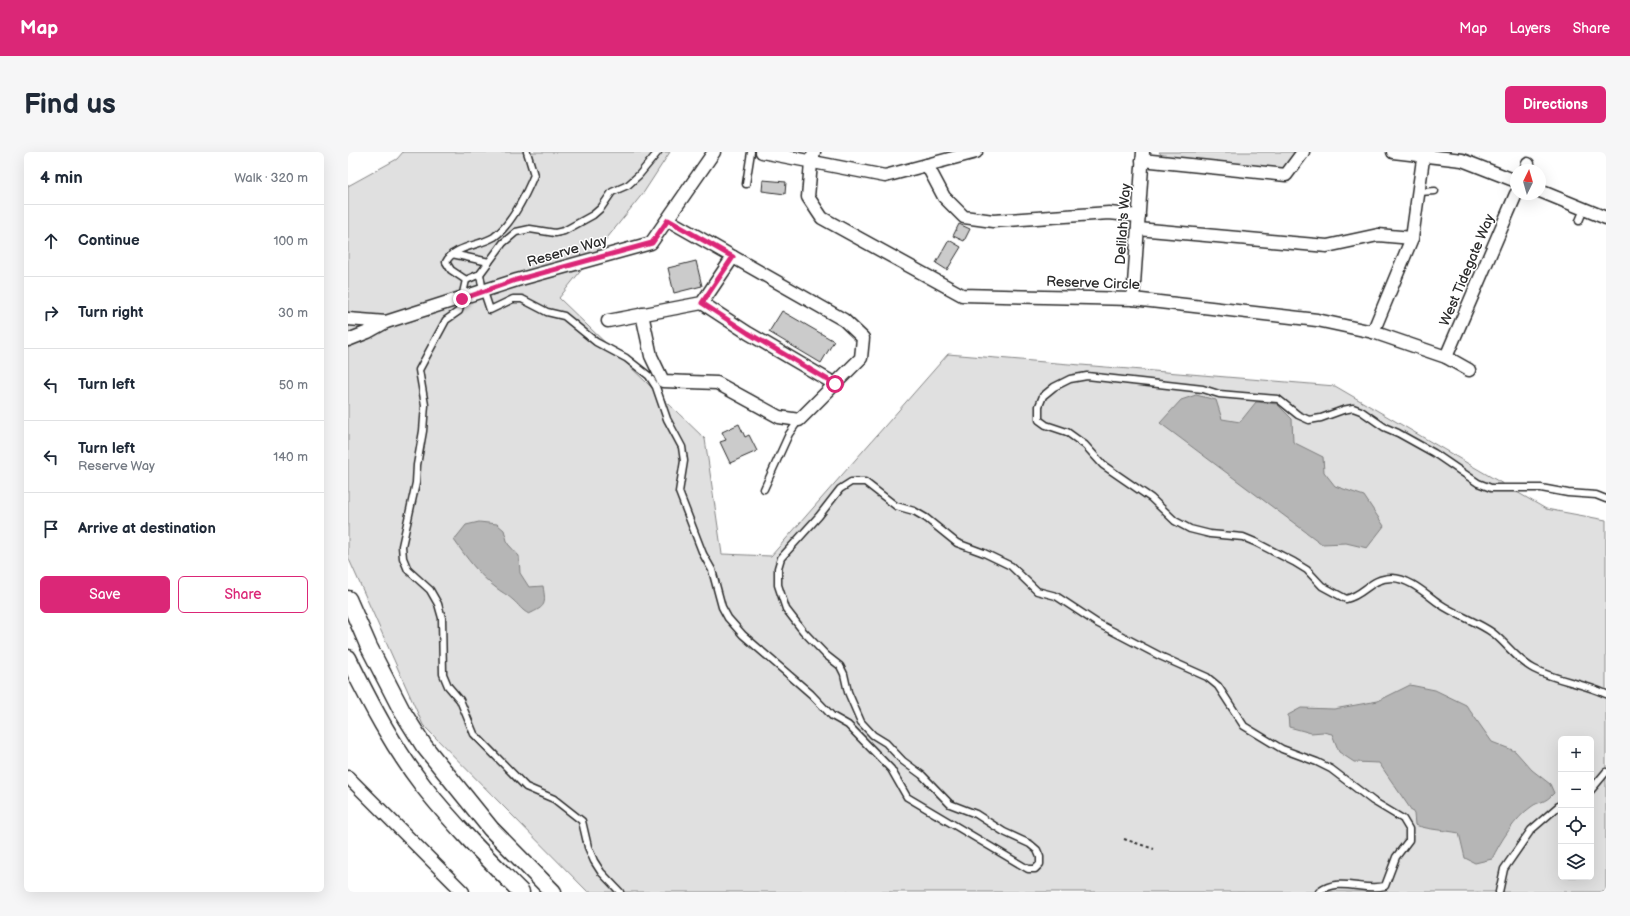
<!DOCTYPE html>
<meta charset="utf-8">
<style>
body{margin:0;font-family:"Balsamiq Sans",sans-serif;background:#f6f6f7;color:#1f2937}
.controls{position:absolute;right:12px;bottom:12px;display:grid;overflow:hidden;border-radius:6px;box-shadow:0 4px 16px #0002}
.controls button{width:36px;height:36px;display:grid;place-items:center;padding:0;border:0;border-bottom:1px solid #e0e1e3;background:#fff;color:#1f2937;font:20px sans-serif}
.compass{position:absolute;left:1162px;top:12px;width:36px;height:36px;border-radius:50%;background:#fff;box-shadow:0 4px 16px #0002;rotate:5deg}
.stop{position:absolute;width:12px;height:12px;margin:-9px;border:3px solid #db2777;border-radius:50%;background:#fff}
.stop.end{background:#db2777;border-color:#fff;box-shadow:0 1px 4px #0008}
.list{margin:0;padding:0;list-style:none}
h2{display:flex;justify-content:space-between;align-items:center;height:52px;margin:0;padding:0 16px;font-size:17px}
h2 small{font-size:13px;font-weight:400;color:#747a83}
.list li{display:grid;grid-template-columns:26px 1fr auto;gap:12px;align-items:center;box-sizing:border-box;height:72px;padding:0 16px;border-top:1px solid #e0e1e3}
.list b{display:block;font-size:15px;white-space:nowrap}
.list p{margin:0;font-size:13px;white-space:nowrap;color:#747a83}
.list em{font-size:13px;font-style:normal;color:#747a83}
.actions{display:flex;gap:8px;padding:12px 16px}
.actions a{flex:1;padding:9px 0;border:1px solid #db2777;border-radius:6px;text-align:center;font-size:14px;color:#db2777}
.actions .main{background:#db2777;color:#fff}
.icon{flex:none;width:22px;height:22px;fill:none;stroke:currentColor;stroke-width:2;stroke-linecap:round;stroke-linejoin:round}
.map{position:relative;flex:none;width:1258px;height:740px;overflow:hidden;border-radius:6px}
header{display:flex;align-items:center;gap:24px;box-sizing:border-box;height:56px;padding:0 20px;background:#db2777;color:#fff}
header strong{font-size:19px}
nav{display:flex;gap:22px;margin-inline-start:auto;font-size:14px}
.intro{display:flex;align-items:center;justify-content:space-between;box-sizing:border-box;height:96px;padding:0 24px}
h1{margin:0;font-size:28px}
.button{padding:10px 18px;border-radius:6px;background:#db2777;color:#fff;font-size:14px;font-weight:700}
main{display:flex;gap:24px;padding:0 24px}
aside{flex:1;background:#fff;border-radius:6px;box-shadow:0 4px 16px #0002}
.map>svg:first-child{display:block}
</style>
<header>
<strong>Map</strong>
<nav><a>Map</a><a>Layers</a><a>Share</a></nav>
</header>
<div class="intro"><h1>Find us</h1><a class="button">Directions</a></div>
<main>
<aside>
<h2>4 min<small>Walk · 320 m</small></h2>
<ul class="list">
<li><svg class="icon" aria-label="ahead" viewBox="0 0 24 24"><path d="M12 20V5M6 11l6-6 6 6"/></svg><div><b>Continue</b></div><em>100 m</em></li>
<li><svg class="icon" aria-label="right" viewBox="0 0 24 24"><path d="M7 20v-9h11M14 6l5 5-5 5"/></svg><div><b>Turn right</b></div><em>30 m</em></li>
<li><svg class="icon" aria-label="left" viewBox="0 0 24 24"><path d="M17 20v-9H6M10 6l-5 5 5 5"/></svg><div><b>Turn left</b></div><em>50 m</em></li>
<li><svg class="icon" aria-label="left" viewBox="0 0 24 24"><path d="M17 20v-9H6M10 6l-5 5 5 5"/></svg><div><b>Turn left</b><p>Reserve Way</p></div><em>140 m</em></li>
<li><svg class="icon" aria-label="arrive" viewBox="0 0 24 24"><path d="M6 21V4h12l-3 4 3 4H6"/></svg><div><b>Arrive at destination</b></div></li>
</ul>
<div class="actions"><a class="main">Save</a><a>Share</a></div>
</aside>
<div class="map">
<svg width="1258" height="740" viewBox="0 0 1258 740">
<rect width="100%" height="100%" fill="#fff"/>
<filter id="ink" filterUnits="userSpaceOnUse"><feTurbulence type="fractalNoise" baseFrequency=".025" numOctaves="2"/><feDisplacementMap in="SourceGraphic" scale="8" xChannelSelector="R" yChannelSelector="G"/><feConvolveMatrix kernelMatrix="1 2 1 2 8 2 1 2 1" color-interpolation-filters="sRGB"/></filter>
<g filter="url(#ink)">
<g fill="#e0e0e0" stroke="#868686" fill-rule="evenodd">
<path d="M55,0H322L296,40L211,146L357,287L374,402L423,404L600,202L987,234L1198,357L1258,368V740H240L75,573L0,405V34L49,7ZM1213,587H1243V725H1213Z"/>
<path d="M811,0H947L946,6L933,17L816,6Z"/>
</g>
<g fill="#b6b6b6" stroke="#7e7e7e">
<path d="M848,243L868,248L874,267L892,270L908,250L929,252L944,267L945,290L975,305L976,320L987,334L1016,344L1036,374L1019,396L998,391L974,392L812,271L833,248Z"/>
<path d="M131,370L149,372L156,378L160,392L171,404L172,421L181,435L195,434C198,453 198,454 181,462C173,458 171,453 165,448C160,443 153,440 147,435C131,423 118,405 106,388L118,373Z"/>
<path d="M1062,533L1087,538L1118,553L1144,590L1167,599L1184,618L1202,632L1206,641C1195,653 1192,648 1183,655C1167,666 1152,690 1144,707L1127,711L1117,706L1111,681C1096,678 1082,678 1067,673L1066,662L1031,611L1006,610L991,600L984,582L975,580L963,581L941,575L940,563L953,556L986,557L1030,549Z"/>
</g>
<g fill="#cbcbcb" stroke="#2b2b2b">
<path d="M415,28L438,30L437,42L414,39Z"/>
<path d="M611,72L622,77L616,89L605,84Z"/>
<path d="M601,88L613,95L599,118L588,111Z"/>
<path d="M348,109L354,134L326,141L320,116Z"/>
<path d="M434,159L486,189L473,211L421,180Z"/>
<path d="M391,272L397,285L401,283L409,299L382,311L372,290L378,288L374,280Z"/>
</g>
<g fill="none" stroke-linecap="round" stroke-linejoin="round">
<g stroke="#2b2b2b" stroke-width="9">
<g id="lane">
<path d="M398,32L403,0"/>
<path d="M1071,40L1087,39"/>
<path d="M1231,69L1236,57"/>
<path d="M104,102L141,110"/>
<path d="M132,122L134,134L142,158L165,147H174L199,160L216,164L248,190L278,206L301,224L308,235L319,267L334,295L336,309L331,340L355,402L364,418L374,455L380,466L395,483L463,542L484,564L500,573L543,617L559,645L680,717H687L692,712V705L689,698L682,692L656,680L628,662L602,652L574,623L555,609L538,591L525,583L513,570L500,540L496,522L492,514L478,503L455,479L438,457L430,433V416L433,406L471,364L492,337L503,330H517L548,354L566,359L578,366L609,391L636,401L663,414L689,439L708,444L749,471L812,504L859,525L870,534L896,574L934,597L969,610L983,617L1025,649L1055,667L1061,677V688L1048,705L1037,734C1014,740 992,724 971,740"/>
<path d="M118,128L111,159L98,168L71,218L77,253L75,279L69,313L68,331L54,394L55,406L60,418L82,438L90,452L94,466L95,522L100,534L112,548L126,582L178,635L206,647L234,669L240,695L246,709L253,720L272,740"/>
<path d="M118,128L132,122L155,91L168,80L182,77L207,81L216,79L245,63L253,56L264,40L280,33L291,23L310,0"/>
<path d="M118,128L103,118L98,110C106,94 131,94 146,85C163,73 178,42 186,23L179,0"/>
<path d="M416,337L441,282L451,268"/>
<path d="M1258,347L1248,343L1220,341L1193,336H1143L1130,331L1086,301L1050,281L1036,275L1013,259L1005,256L995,258L973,266L961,268L950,263L930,247L871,242L855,237L739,224L722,227L706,235L695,244L691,254V268L698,273L719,280L737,293L755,313L803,346L827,369L842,377L862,382L895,385L907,390L946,410L959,418L974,434L998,447C1017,443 1022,426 1044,426C1061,426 1078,442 1092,452C1108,463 1128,469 1145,481C1159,492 1170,509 1186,517C1209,529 1235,531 1258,542"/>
<path d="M1243,638L1258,620"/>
<path d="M1151,740L1156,717L1183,678L1213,652"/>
</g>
</g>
<g stroke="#2b2b2b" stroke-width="15">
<g id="street">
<path d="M414,0L537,24L628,0"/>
<path d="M466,0L463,11L460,45L474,66L614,143L785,147L969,168L1025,180L1098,205L1121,218"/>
<path d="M1045,0L1114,8L1168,29"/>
<path d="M794,8L938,23L955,0"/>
<path d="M579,13L596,45L616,65L645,69L761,61L791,64"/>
<path d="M1178,18L1180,12"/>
<path d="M1192,39L1258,66"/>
<path d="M790,77L979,94L1030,83L1064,86"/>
<path d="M785,147L795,0"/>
<path d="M354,151L400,181L487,232"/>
<path d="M294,162L303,204L315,229L369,231L431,265L451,268L513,206L515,186L496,168L320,68"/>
<path d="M0,167L38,170"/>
<path d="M260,169L354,151L385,105"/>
<path d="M1025,180L1064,86L1076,0"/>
<path d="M0,188L20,180L38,170L169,128L303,91L366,0"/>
<path d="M1098,205L1168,42"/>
<path d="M0,625L115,740"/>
</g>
</g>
<g stroke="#2b2b2b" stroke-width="19">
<g id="secondary">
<path d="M0,447L21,495L54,559L76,594L143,677L205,740"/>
<path d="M0,506C22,551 45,595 76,635C105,672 139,706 173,740"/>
</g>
</g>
<path stroke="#2b2b2b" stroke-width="2" stroke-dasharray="3 3" stroke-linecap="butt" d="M776,687L806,697"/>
<use href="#lane" stroke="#fff" stroke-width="6"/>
<use href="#street" stroke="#fff" stroke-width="12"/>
<use href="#secondary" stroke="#fff" stroke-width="16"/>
</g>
</g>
<g fill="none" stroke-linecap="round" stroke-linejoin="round" filter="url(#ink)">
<path stroke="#db2777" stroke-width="5" d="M114,147L168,128L304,91L320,68L385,105L354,151L400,181L487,232"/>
</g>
<g text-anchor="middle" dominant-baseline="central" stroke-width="3" stroke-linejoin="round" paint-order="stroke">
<g font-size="14" fill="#2b2b2b" stroke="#fff">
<text transform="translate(775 72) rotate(-86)">Delilah's Way</text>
<text transform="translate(219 99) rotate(-16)">Reserve Way</text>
<text transform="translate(1119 118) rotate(-67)">West Tidegate Way</text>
<text transform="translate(745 131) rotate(2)">Reserve Circle</text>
</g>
</g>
</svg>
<div class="controls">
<button>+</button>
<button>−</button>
<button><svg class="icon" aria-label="locate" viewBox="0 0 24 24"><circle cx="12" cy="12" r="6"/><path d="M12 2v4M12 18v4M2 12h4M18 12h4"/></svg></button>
<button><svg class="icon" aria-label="layers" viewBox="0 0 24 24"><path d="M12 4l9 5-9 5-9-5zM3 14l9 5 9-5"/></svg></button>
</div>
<svg class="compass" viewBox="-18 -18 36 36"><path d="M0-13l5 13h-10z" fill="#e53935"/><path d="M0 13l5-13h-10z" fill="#747a83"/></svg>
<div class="stop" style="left:487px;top:232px"></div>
<div class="stop end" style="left:114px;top:147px"></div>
</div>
</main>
